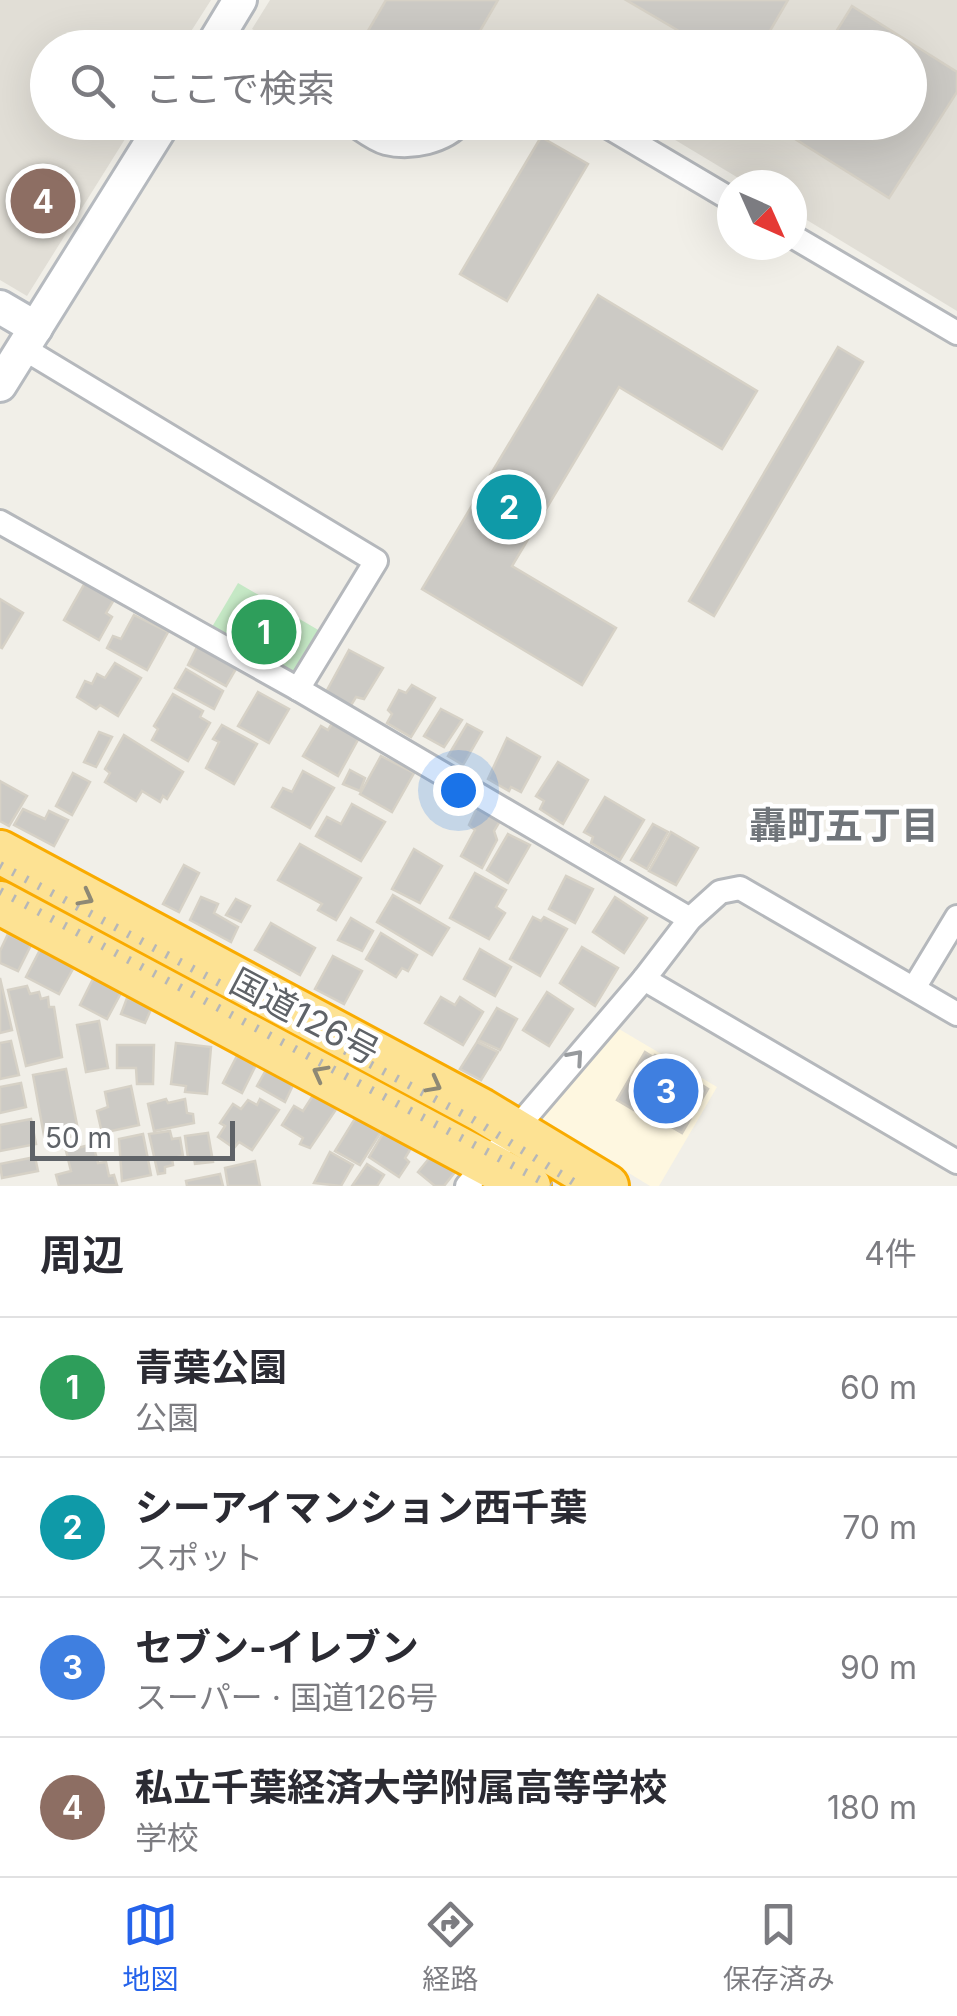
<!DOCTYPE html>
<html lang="ja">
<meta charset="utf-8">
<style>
body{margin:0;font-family:Inter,"Noto Sans JP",sans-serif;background:#f7f7f7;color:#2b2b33}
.compass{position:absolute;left:717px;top:170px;width:90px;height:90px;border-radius:50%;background:#fff;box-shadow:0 10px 40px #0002;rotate:135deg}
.scale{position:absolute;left:30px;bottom:25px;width:205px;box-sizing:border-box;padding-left:10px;border:5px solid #5f6368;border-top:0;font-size:28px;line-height:35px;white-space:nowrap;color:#5f6368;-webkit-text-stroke:8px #fff;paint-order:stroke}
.you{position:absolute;left:458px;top:790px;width:35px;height:35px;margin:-25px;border:8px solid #fff;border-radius:50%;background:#1a73e8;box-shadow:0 0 0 15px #1a73e833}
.badge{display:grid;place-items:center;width:65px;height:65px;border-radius:50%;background:#2563eb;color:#fff;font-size:32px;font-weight:700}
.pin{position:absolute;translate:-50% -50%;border:5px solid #fff;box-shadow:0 2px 10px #0006}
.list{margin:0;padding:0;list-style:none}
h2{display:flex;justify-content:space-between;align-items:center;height:130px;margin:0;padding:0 40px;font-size:42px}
h2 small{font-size:32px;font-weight:400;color:#7c7c81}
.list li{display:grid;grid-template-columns:65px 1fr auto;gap:30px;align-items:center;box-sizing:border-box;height:140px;padding:0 40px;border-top:2px solid #e1e1e2}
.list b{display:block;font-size:38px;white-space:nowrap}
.list p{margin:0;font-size:32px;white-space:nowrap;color:#7c7c81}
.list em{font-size:32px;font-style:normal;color:#7c7c81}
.icon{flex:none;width:55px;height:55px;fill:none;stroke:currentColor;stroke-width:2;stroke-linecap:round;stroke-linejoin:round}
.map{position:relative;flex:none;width:957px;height:1186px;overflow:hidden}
.search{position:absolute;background:#fff;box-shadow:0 10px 40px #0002;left:30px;right:30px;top:30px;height:110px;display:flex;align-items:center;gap:25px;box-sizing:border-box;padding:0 35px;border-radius:55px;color:#7c7c81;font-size:38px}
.sheet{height:690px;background:#fff}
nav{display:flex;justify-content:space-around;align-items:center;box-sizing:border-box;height:140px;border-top:2px solid #e1e1e2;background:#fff;font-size:28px;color:#7c7c81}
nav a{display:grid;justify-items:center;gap:5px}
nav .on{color:#2563eb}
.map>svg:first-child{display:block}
</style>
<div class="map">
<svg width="957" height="1186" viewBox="0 0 957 1186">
<rect width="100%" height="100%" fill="#f1efe8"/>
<path fill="#fef7e0" d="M614,1026L717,1087L659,1186H650L537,1117Z"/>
<g fill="#e1ded6">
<path d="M0,0H211L181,47L48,48V122L135,123L27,296L0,280Z"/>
<path d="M270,0H957V311L792,211V185H750L647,123L910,122V48H523L511,40L502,48H281L252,29Z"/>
</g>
<path fill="#c5e8c5" d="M238,583L320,631L291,680L209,632Z"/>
<g fill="#cccac5" stroke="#d6d1c6" stroke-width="2.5">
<path d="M386,0H498L470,48H358Z"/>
<path d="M626,0H788L760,48H708Z"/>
<path d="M852,6L957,72V92L889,198L776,127L778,122H910V48H826Z"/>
<path d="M541,137L588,164L507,301L460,274Z"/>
<path d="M598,295L757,391L722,449L619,387L512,566L616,628L582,685L422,589Z"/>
<path d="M838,347L863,362L714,616L689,601Z"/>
<path d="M86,581L115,598L106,613L112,617L99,640L64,620Z"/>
<path d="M0,599L23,613L2,648L0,647Z"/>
<path d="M134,615L168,632L147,670L107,648L113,636L121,639Z"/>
<path d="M197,647L237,667L226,686L188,665Z"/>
<path d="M349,650L383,668L364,699L356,697L350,707L326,692Z"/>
<path d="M115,663L141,678L118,716L100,705L96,709L77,697L85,681L92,684L97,674L105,678Z"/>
<path d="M186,669L223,691L214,709L175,688Z"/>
<path d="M412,685L435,698L411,737L387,723L392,714L388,710L399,690L406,693Z"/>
<path d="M258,692L289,709L269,743L238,726Z"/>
<path d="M173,694L203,711L200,717L210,723L188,761L152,740L158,729L154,726Z"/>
<path d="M441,709L462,720L444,747L424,736Z"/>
<path d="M333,722L360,736L338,776L303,756L321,726L328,730Z"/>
<path d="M467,724L482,732L463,765L448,756Z"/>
<path d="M222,725L257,744L234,784L206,768L219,742L213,739Z"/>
<path d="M99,732L112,737L96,767L84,762Z"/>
<path d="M124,735L183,772L167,799L163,796L160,802L142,791L136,801L105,782L110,773L105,769Z"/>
<path d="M507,738L540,757L521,792L511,787L509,791L488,779Z"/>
<path d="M381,756L414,773L392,812L360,794Z"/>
<path d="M558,762L588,780L563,824L540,809L544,801L536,796Z"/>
<path d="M350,770L365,778L360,791L343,784Z"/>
<path d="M303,771L334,788L310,828L272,807L283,788L292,792Z"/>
<path d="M73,773L90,782L72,815L56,806Z"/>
<path d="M0,781L27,796L9,826L0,821Z"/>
<path d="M605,797L644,820L620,860L591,843L593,837L584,832Z"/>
<path d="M352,804L385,822L361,861L316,836L327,817L341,824Z"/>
<path d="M477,808L500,821L494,831L497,840L482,868L461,856L475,830L469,825Z"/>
<path d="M23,809L45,819L49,811L68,820L54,846L14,825Z"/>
<path d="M653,824L668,832L647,869L631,860Z"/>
<path d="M671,832L698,848L676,885L649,871Z"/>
<path d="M508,834L530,845L508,883L487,870Z"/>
<path d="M300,844L361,878L336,920L318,910L322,904L278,880Z"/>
<path d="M414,849L442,866L420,903L392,889Z"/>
<path d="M184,865L199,873L179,912L163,904Z"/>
<path d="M475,873L506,890L496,907L505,913L489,939L450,918Z"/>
<path d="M566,876L593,889L575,923L549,909Z"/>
<path d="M393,895L449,928L432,955L377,922Z"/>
<path d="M201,897L218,904L214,913L238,927L231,942L190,920Z"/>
<path d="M615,897L647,918L624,953L593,932Z"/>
<path d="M236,899L250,906L241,922L226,915Z"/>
<path d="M533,917L541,921L544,917L567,929L540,976L510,959Z"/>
<path d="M351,918L373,931L362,951L338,940Z"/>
<path d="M271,923L315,948L300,975L255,950Z"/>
<path d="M381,933L417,955L408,971L402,968L396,977L366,959Z"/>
<path d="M8,934L31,945L18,971L0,963V951Z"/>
<path d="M582,947L618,968L595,1006L560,983Z"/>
<path d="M41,948L74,967L59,994L26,977Z"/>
<path d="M480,949L511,967L495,996L464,979Z"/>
<path d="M333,956L362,971L344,1004L315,989Z"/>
<path d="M94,977L122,991L107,1019L80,1005Z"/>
<path d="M0,978L12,1030L0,1033Z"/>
<path d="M27,986L30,994L39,992L41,999L48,997L49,1007H54L62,1057L26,1066L8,990Z"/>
<path d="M547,992L573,1009L549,1046L523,1030Z"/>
<path d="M441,997L455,1005L460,997L483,1012L463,1045L425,1023Z"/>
<path d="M127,998L152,1007L145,1023L121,1014Z"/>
<path d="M497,1008L517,1019L500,1050L478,1040Z"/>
<path d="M99,1021L108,1068L86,1072L77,1025Z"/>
<path d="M11,1041L19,1075L0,1079V1043Z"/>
<path d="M477,1042L498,1052L481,1080L460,1069Z"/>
<path d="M176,1043L211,1047L207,1094L185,1092L186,1086L171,1084Z"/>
<path d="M117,1045H154L153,1084H137L136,1068H117Z"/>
<path d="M645,1052L653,1057L655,1055L708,1089L682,1133L663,1122L661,1126L617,1100Z"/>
<path d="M237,1056L256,1065L242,1093L223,1083Z"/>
<path d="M66,1069L79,1135L45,1141L33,1075Z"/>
<path d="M266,1070L293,1085L285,1102L257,1086Z"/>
<path d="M21,1083L26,1107L0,1113V1087Z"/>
<path d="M131,1086L139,1125L102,1133L97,1111L108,1107L105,1092Z"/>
<path d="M314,1094L337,1108L310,1148L300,1144L303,1138L282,1125L294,1106L303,1111Z"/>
<path d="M166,1099L168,1103L185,1099L187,1113L193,1114L194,1123L154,1131L148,1104Z"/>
<path d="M260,1099L279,1110L252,1150L239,1142L234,1148L218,1137L225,1126L220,1123L233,1104L241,1109L248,1100L257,1105Z"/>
<path d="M356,1117L381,1132L360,1165L335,1151Z"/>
<path d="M31,1119L36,1144L0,1151V1125Z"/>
<path d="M385,1130L411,1148L405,1158L409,1162L399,1177L369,1157Z"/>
<path d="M170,1131L172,1139L180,1138L183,1156L172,1158L173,1165L165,1167V1173L158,1174L149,1134Z"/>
<path d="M208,1133L213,1162L195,1164L194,1158H188L185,1136Z"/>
<path d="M143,1134L151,1175L122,1181L119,1139Z"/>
<path d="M93,1144L98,1163L106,1162L109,1176L114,1175L117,1185L59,1186L56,1175L71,1171L66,1151Z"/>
<path d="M330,1152L353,1165L341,1186L314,1183Z"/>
<path d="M432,1155L455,1172L444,1186H435L418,1172Z"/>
<path d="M35,1157L38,1171L2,1178L0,1164Z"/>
<path d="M255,1161L260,1186H228L225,1168Z"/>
<path d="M367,1164L384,1175L377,1186H352Z"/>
<path d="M220,1174L223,1186H187L186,1181Z"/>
</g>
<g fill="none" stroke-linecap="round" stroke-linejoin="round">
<g stroke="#b5b8bc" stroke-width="28">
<g id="street">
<path d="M350,122C361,129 374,140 386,143C411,149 445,142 462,122"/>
<path d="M600,122L732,200"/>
<path d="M792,236L957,333"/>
<path d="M23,348L376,561L298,689"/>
<path d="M0,522L298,689L690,919"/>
<path d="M644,979L957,1162"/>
<path d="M914,988L957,917"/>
<path d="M467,1186L644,979L690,919L720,892L740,888L957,1014"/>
</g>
</g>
<g stroke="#b6babf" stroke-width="38">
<g id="secondary">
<path d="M211,48L240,0"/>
<path d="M0,307L36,328"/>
<path d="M0,385L164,122"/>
</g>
</g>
<g stroke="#f9ab00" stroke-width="48">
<g id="highway">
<path d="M0,852L481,1110L607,1186"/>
<path d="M0,903L529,1186"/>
</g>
</g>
<use href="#street" stroke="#fff" stroke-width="22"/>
<use href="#secondary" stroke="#fff" stroke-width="32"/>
<use href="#highway" stroke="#fde293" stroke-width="42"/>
<g stroke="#b6b7b8" stroke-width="8" stroke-dasharray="2.5 12" stroke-linecap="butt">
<path d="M0,865L474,1120L580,1186"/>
<path d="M0,891L551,1186"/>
</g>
</g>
<defs><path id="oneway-chevron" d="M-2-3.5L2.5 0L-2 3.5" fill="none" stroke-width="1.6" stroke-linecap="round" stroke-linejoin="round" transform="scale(2.5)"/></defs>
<g stroke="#8e8975">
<use href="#oneway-chevron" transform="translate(86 898) rotate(28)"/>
<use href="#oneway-chevron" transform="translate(320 1073) rotate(-152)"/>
<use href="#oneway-chevron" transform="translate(434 1085) rotate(28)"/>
</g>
<use stroke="#979a9d" href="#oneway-chevron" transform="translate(576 1057) rotate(-49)"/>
<g text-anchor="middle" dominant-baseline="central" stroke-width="9" stroke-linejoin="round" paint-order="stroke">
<g font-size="35" fill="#5f6368" stroke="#fff">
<text transform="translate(305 1016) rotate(28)">国道126号</text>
</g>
<g font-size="38" font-weight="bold" fill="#70757a" stroke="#fff">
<text x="844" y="825">轟町五丁目</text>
</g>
</g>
</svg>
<svg class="compass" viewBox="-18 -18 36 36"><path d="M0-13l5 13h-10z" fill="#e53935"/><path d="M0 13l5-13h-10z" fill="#7c7c81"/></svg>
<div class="scale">50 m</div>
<div class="you"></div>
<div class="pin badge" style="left:264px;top:632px;background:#2e9e5b">1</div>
<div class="pin badge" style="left:509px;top:507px;background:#0f9aa8">2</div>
<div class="pin badge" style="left:666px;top:1091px;background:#3f7fe0">3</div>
<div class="pin badge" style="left:43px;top:201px;background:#8d6e63">4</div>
<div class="search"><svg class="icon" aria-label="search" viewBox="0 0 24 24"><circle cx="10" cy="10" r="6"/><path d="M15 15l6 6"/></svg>ここで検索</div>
</div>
<section class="sheet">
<h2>周辺<small>4件</small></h2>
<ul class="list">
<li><span class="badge" style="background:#2e9e5b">1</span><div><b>青葉公園</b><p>公園</p></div><em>60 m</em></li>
<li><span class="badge" style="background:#0f9aa8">2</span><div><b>シーアイマンション西千葉</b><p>スポット</p></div><em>70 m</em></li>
<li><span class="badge" style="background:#3f7fe0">3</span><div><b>セブン-イレブン</b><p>スーパー · 国道126号</p></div><em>90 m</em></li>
<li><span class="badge" style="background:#8d6e63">4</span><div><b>私立千葉経済大学附属高等学校</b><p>学校</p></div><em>180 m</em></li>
</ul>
</section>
<nav>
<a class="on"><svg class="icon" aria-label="map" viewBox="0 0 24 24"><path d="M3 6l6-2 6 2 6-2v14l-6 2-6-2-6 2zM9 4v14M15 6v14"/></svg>地図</a>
<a><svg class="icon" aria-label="directions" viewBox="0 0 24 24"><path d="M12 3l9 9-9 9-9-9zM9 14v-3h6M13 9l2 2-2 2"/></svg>経路</a>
<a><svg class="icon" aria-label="saved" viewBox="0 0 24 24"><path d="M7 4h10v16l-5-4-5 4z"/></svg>保存済み</a>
</nav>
